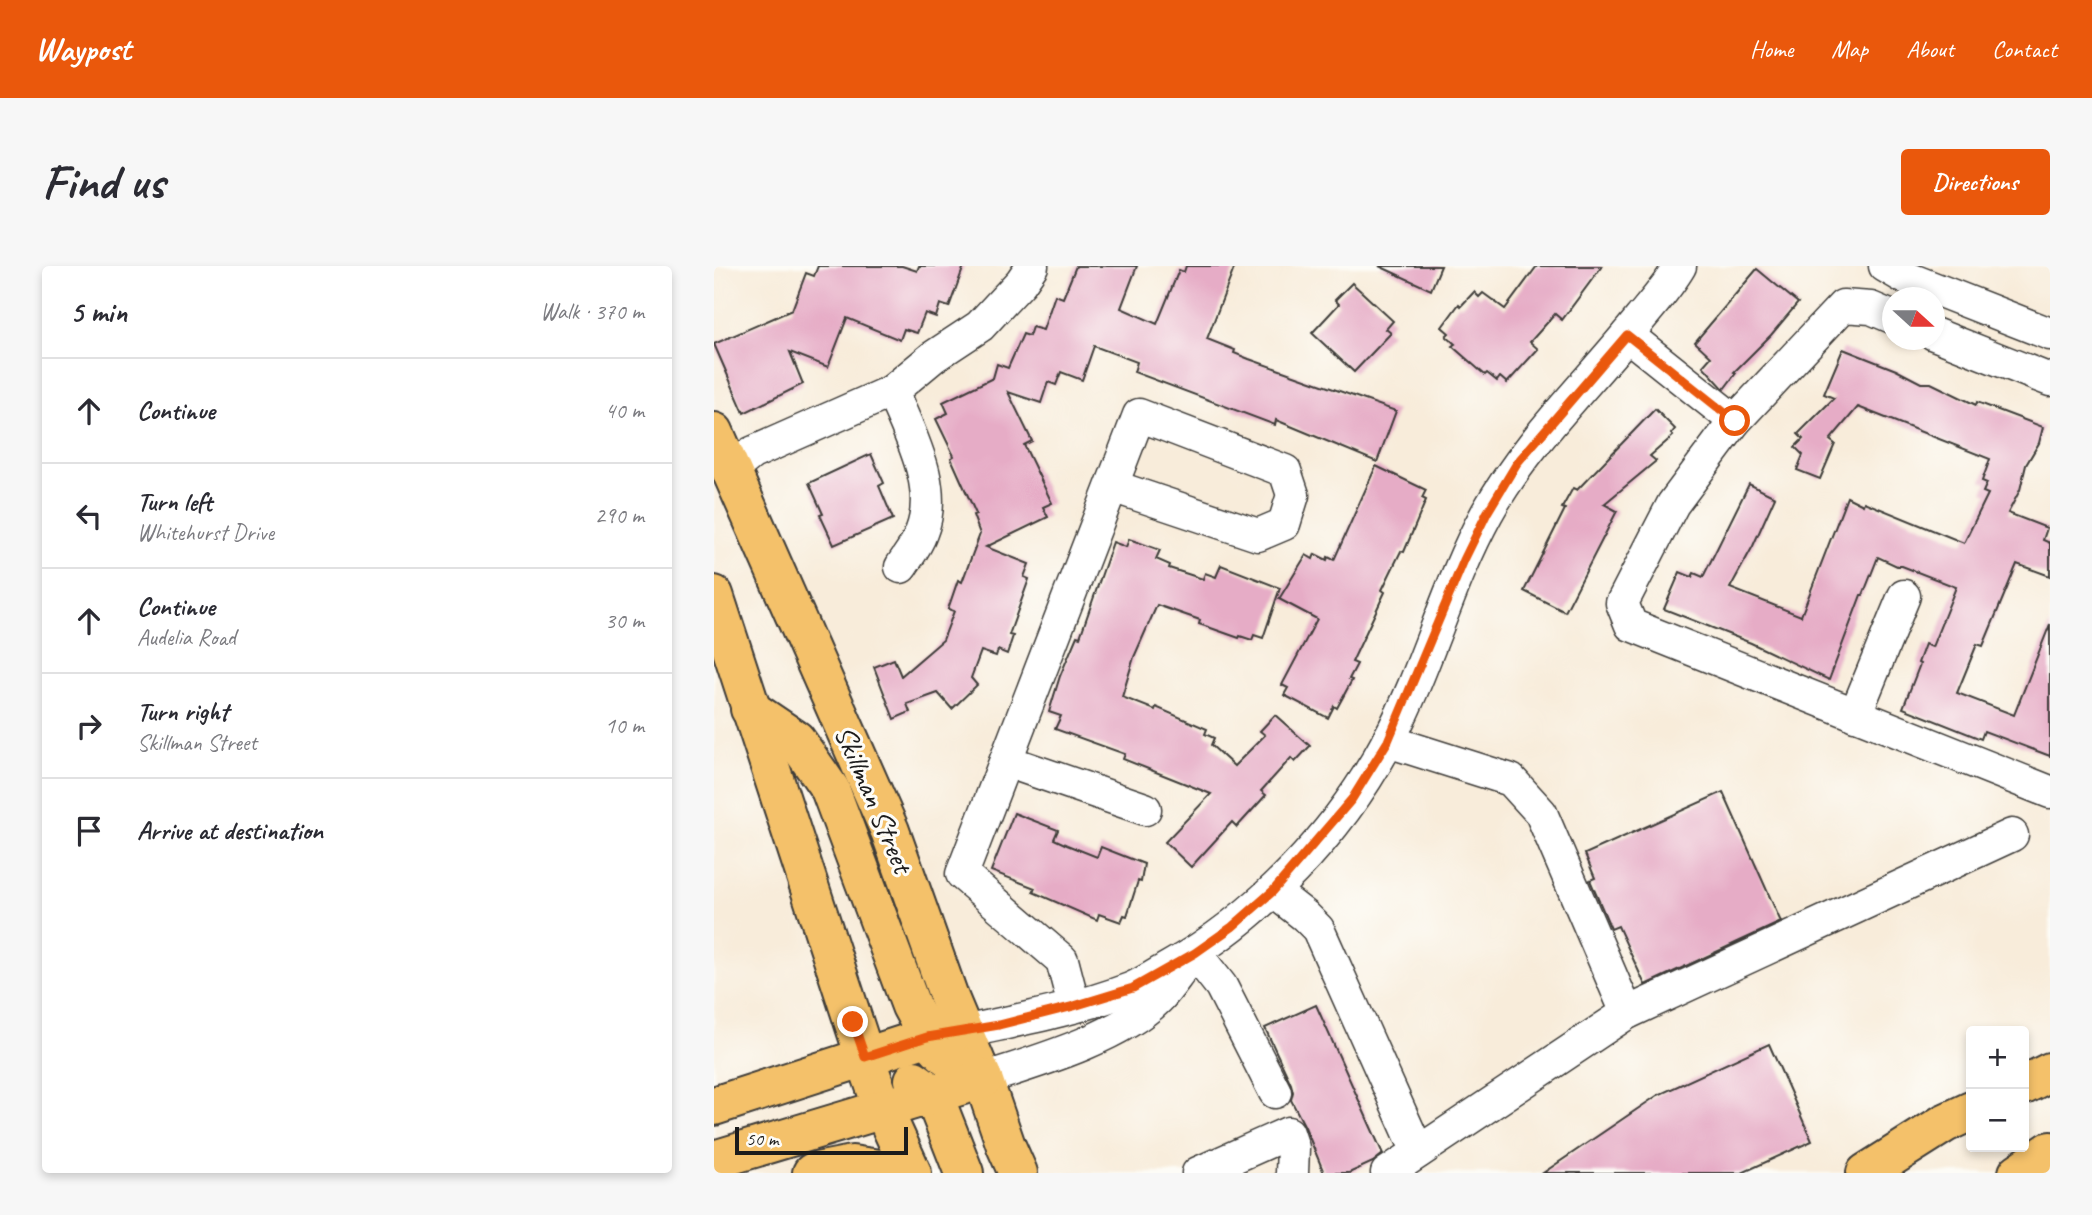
<!DOCTYPE html>
<meta charset="utf-8">
<style>
body{margin:0;font-family:Caveat,sans-serif;background:#f7f7f7;color:#2b2b33}
.controls{position:absolute;right:21px;bottom:21px;display:grid;overflow:hidden;border-radius:7px;box-shadow:0 4px 10px #0003}
.controls button{width:63px;height:63px;display:grid;place-items:center;padding:0;border:0;border-bottom:2px solid #e1e1e2;background:#fff;color:#2b2b33;font:35px sans-serif}
.compass{position:absolute;left:1168px;top:21px;width:63px;height:63px;border-radius:50%;background:#fff;box-shadow:0 4px 10px #0003;rotate:111deg}
.scale{position:absolute;left:21px;bottom:18px;width:173px;box-sizing:border-box;padding-left:7px;border:4px solid #1c1c1c;border-top:0;font-size:19px;line-height:24px;white-space:nowrap;color:#1c1c1c;-webkit-text-stroke:5px #fdfcf7;paint-order:stroke}
.stop{position:absolute;width:21px;height:21px;margin:-16px;border:5px solid #ea580c;border-radius:50%;background:#fff}
.stop.end{background:#ea580c;border-color:#fff;box-shadow:0 2px 7px #0008}
.list{margin:0;padding:0;list-style:none}
h2{display:flex;justify-content:space-between;align-items:center;height:91px;margin:0;padding:0 28px;font-size:30px}
h2 small{font-size:23px;font-weight:400;color:#7c7c81}
.list li{display:grid;grid-template-columns:46px 1fr auto;gap:21px;align-items:center;box-sizing:border-box;height:105px;padding:0 28px;border-top:2px solid #e1e1e2}
.list b{display:block;font-size:26px;white-space:nowrap}
.list p{margin:0;font-size:23px;white-space:nowrap;color:#7c7c81}
.list em{font-size:23px;font-style:normal;color:#7c7c81}
.icon{flex:none;width:38px;height:38px;fill:none;stroke:currentColor;stroke-width:2;stroke-linecap:round;stroke-linejoin:round}
.map{position:relative;flex:none;width:1336px;height:907px;overflow:hidden;border-radius:7px}
header{display:flex;align-items:center;gap:42px;box-sizing:border-box;height:98px;padding:0 35px;background:#ea580c;color:#fff}
header strong{font-size:33px}
nav{display:flex;gap:38px;margin-inline-start:auto;font-size:24px}
.intro{display:flex;align-items:center;justify-content:space-between;box-sizing:border-box;height:168px;padding:0 42px}
h1{margin:0;font-size:49px}
.button{padding:18px 32px;border-radius:7px;background:#ea580c;color:#fff;font-size:24px;font-weight:700}
main{display:flex;gap:42px;padding:0 42px}
aside{flex:1;background:#fff;border-radius:7px;box-shadow:0 4px 10px #0003}
.map>svg:first-child{display:block}
</style>
<header>
<strong>Waypost</strong>
<nav><a>Home</a><a>Map</a><a>About</a><a>Contact</a></nav>
</header>
<div class="intro"><h1>Find us</h1><a class="button">Directions</a></div>
<main>
<aside>
<h2>5 min<small>Walk · 370 m</small></h2>
<ul class="list">
<li><svg class="icon" aria-label="ahead" viewBox="0 0 24 24"><path d="M12 20V5M6 11l6-6 6 6"/></svg><div><b>Continue</b></div><em>40 m</em></li>
<li><svg class="icon" aria-label="left" viewBox="0 0 24 24"><path d="M17 20v-9H6M10 6l-5 5 5 5"/></svg><div><b>Turn left</b><p>Whitehurst Drive</p></div><em>290 m</em></li>
<li><svg class="icon" aria-label="ahead" viewBox="0 0 24 24"><path d="M12 20V5M6 11l6-6 6 6"/></svg><div><b>Continue</b><p>Audelia Road</p></div><em>30 m</em></li>
<li><svg class="icon" aria-label="right" viewBox="0 0 24 24"><path d="M7 20v-9h11M14 6l5 5-5 5"/></svg><div><b>Turn right</b><p>Skillman Street</p></div><em>10 m</em></li>
<li><svg class="icon" aria-label="arrive" viewBox="0 0 24 24"><path d="M6 21V4h12l-3 4 3 4H6"/></svg><div><b>Arrive at destination</b></div></li>
</ul>
</aside>
<div class="map">
<svg width="1336" height="907" viewBox="0 0 1336 907">
<rect width="100%" height="100%" fill="#fdfcf7"/>
<filter id="ink" filterUnits="userSpaceOnUse"><feTurbulence type="fractalNoise" baseFrequency=".0143" numOctaves="2"/><feDisplacementMap in="SourceGraphic" scale="14" xChannelSelector="R" yChannelSelector="G"/><feConvolveMatrix kernelMatrix="1 2 1 2 8 2 1 2 1" color-interpolation-filters="sRGB"/></filter>
<filter id="wash" filterUnits="userSpaceOnUse"><feTurbulence type="fractalNoise" baseFrequency=".00686" numOctaves="4" result="noise"/><feDisplacementMap in="SourceGraphic" scale="28" xChannelSelector="R" yChannelSelector="G"/><feGaussianBlur stdDeviation="1.57" result="paint"/><feColorMatrix in="noise" values="0 0 0 0 0 0 0 0 0 0 0 0 0 0 0 0 0 1.4 0 .05"/><feComposite in="paint" operator="in"/></filter>
<g filter="url(#wash)">
<rect width="100%" height="100%" fill="#f8ecda"/>
<g id="blocks">
<g fill="#e6acc6">
<path d="M104,0H188L203,5L205,0H250L235,41L226,38L222,51L211,47L203,67L190,63L186,74L133,52L114,101L76,86L89,118L30,147L0,78L78,44L92,7L100,10Z"/>
<path d="M362,0H423L407,42L443,58L465,4L470,6L472,0H521L493,73L521,84L520,87L535,93L682,145L663,196L562,154L561,159L420,106L423,96L380,80L368,114L347,106L342,119L334,116L327,137L294,126L318,175L310,179L338,237L329,241L334,251L272,281L315,298L310,311L315,313L295,369L299,370L293,388L284,384L282,390L267,385L257,412L263,419L238,443L224,427L193,438L196,446L180,453L160,401L180,393L187,410L229,374L240,345L234,343L244,314L248,316L266,268L259,249L262,248L237,192L240,190L222,153L234,147L229,136L279,112L283,98L294,102L309,68L315,70L318,61L329,64L341,29L349,32Z"/>
<path d="M665,0H727L717,24Z"/>
<path d="M823,0H888L848,54L841,48L816,76L824,83L793,117L786,111L783,115L773,107L771,109L738,80L741,78L732,70L735,67L728,61L745,38L747,40L760,26L765,31L769,27L791,43Z"/>
<path d="M1043,3L1084,37L1057,69L1020,106L1022,107L1010,123L989,100L997,91L981,76Z"/>
<path d="M638,17L679,55L672,63L677,67L640,106L598,67L625,38L621,34Z"/>
<path d="M1129,83L1182,104L1207,117H1217L1262,139L1263,136L1329,161L1325,177L1312,199L1306,224L1294,247L1333,262L1329,274L1336,277V310L1303,298L1269,380L1263,378L1243,427L1300,449L1336,358V490L1270,465L1267,473L1189,442L1206,398L1204,397L1211,378L1218,381L1242,321L1188,300H1183L1164,291L1149,329H1147L1115,414L1037,377L950,343L966,306L978,311L980,307L989,311L1035,218L1061,231L1039,280L1016,322L1087,350L1133,231L1149,239L1150,236L1250,277L1274,228L1269,226L1273,217L1268,215L1276,193L1144,141L1116,174L1121,178L1106,213L1083,204L1089,189L1081,181L1089,173L1084,168L1120,132L1110,128Z"/>
<path d="M941,143L961,163L957,168L959,170L936,190L942,195L890,238L903,245L851,346L810,325L851,243L848,242L859,222L863,224Z"/>
<path d="M157,188L170,217L165,220L179,253L120,279L106,249L109,248L95,217Z"/>
<path d="M662,200L712,224L708,232L712,234L690,286L687,285L668,324L671,326L638,396L643,398L635,413L638,414L623,442L620,440L614,452L570,429L574,422L568,419L603,353L565,333L592,289L599,293L601,288L613,294L614,291L620,294Z"/>
<path d="M415,273L446,284L442,293L456,299L455,302L489,313L491,307L502,311L507,299L566,322L549,372L540,369L538,374L526,370L525,372L494,361L485,358L486,354L443,339L420,391L408,431L441,444L442,441L493,463L491,468L500,472L497,479L520,500L551,469L546,465L561,449L596,480L581,496L577,492L547,525L552,529L523,561L518,556L477,601L451,576L497,528L409,493L411,488L341,463L347,450L335,446L346,410L363,370L366,371L399,276L412,281Z"/>
<path d="M1009,526L1067,656L931,719L904,660L897,663L876,614L881,612L871,588Z"/>
<path d="M300,547L344,564L340,573L353,579L383,591L387,581L430,598L427,616L424,615L413,650L410,649L407,656L385,648L383,654L319,626L321,622L277,605Z"/>
<path d="M602,739L669,888L659,896L635,907H610L591,861L577,834L579,826L577,818L551,762Z"/>
<path d="M1055,778L1098,875L1028,907H829L944,829Z"/>
</g>
</g>
</g>
<g filter="url(#ink)">
<use href="#blocks" fill-opacity="0" stroke="#3d3b38" stroke-width="2"/>
<g fill="none" stroke-linecap="round" stroke-linejoin="round">
<g stroke="#3d3b38" stroke-width="35">
<g id="minor">
<path d="M1171,0L1188,10L1336,68"/>
<path d="M1178,51L1157,42L1129,40L1021,155L959,238L908,337L917,359L1336,526"/>
<path d="M1220,68L1336,114"/>
<path d="M913,69L1021,155"/>
<path d="M178,125C195,168 226,220 207,267C203,279 194,290 187,301"/>
<path d="M17,204L38,187L178,125L219,91L266,60L307,16L318,0"/>
<path d="M1141,449L1190,330"/>
<path d="M674,475L797,514L827,547L913,747"/>
<path d="M292,495L431,543"/>
<path d="M559,625L591,650L604,663L704,886"/>
<path d="M481,687L507,720L561,826"/>
<path d="M360,740L348,694L248,608L425,149L571,205L579,229L570,258L544,269L398,220"/>
<path d="M250,766C305,754 363,743 416,723C429,718 442,709 454,702C544,652 626,566 674,475C713,402 733,320 773,247C813,175 875,117 926,53C940,36 955,19 966,0"/>
<path d="M269,813C322,796 405,772 444,733C454,723 462,710 471,699"/>
<path d="M484,907L574,867L579,882L578,907"/>
<path d="M673,907L913,747L1298,569"/>
</g>
</g>
<g stroke="#3d3b38" stroke-width="42">
<g id="major">
<path d="M0,166L176,565L236,734L269,813L292,880L304,907"/>
<path d="M0,329L151,791L169,843L198,907"/>
<path d="M36,443L82,474L116,523L197,740C218,780 228,792 269,813"/>
<path d="M200,814L219,828L250,907"/>
<path d="M1310,819L1336,806"/>
<path d="M0,840L213,771L238,768"/>
<path d="M0,894L269,813"/>
<path d="M98,907L138,899L172,904L176,907"/>
<path d="M1152,907L1231,857L1257,845"/>
</g>
</g>
<g stroke="#3d3b38" stroke-width="42">
<path id="highway" d="M1304,907L1336,885"/>
</g>
<use href="#minor" stroke="#fff" stroke-width="32"/>
<use href="#major" stroke="#f4c16a" stroke-width="38"/>
<use href="#highway" stroke="#f4c16a" stroke-width="38"/>
</g>
</g>
<g fill="none" stroke-linecap="round" stroke-linejoin="round" filter="url(#ink)">
<path stroke="#ea580c" stroke-width="9" d="M139,756L151,791L213,771L285,759L360,740L419,722L481,687L518,661L559,625L638,533L674,475L750,294L773,247L803,197L913,69L1021,155"/>
</g>
<g text-anchor="middle" dominant-baseline="central" stroke-width="6" stroke-linejoin="round" paint-order="stroke">
<g font-size="30" fill="#1c1c1c" stroke="#fdfcf7">
<text transform="translate(160 533) rotate(67)">Skillman Street</text>
</g>
</g>
</svg>
<div class="controls">
<button>+</button>
<button>−</button>
</div>
<svg class="compass" viewBox="-18 -18 36 36"><path d="M0-13l5 13h-10z" fill="#e53935"/><path d="M0 13l5-13h-10z" fill="#7c7c81"/></svg>
<div class="scale">50 m</div>
<div class="stop" style="left:1021px;top:155px"></div>
<div class="stop end" style="left:139px;top:756px"></div>
</div>
</main>
